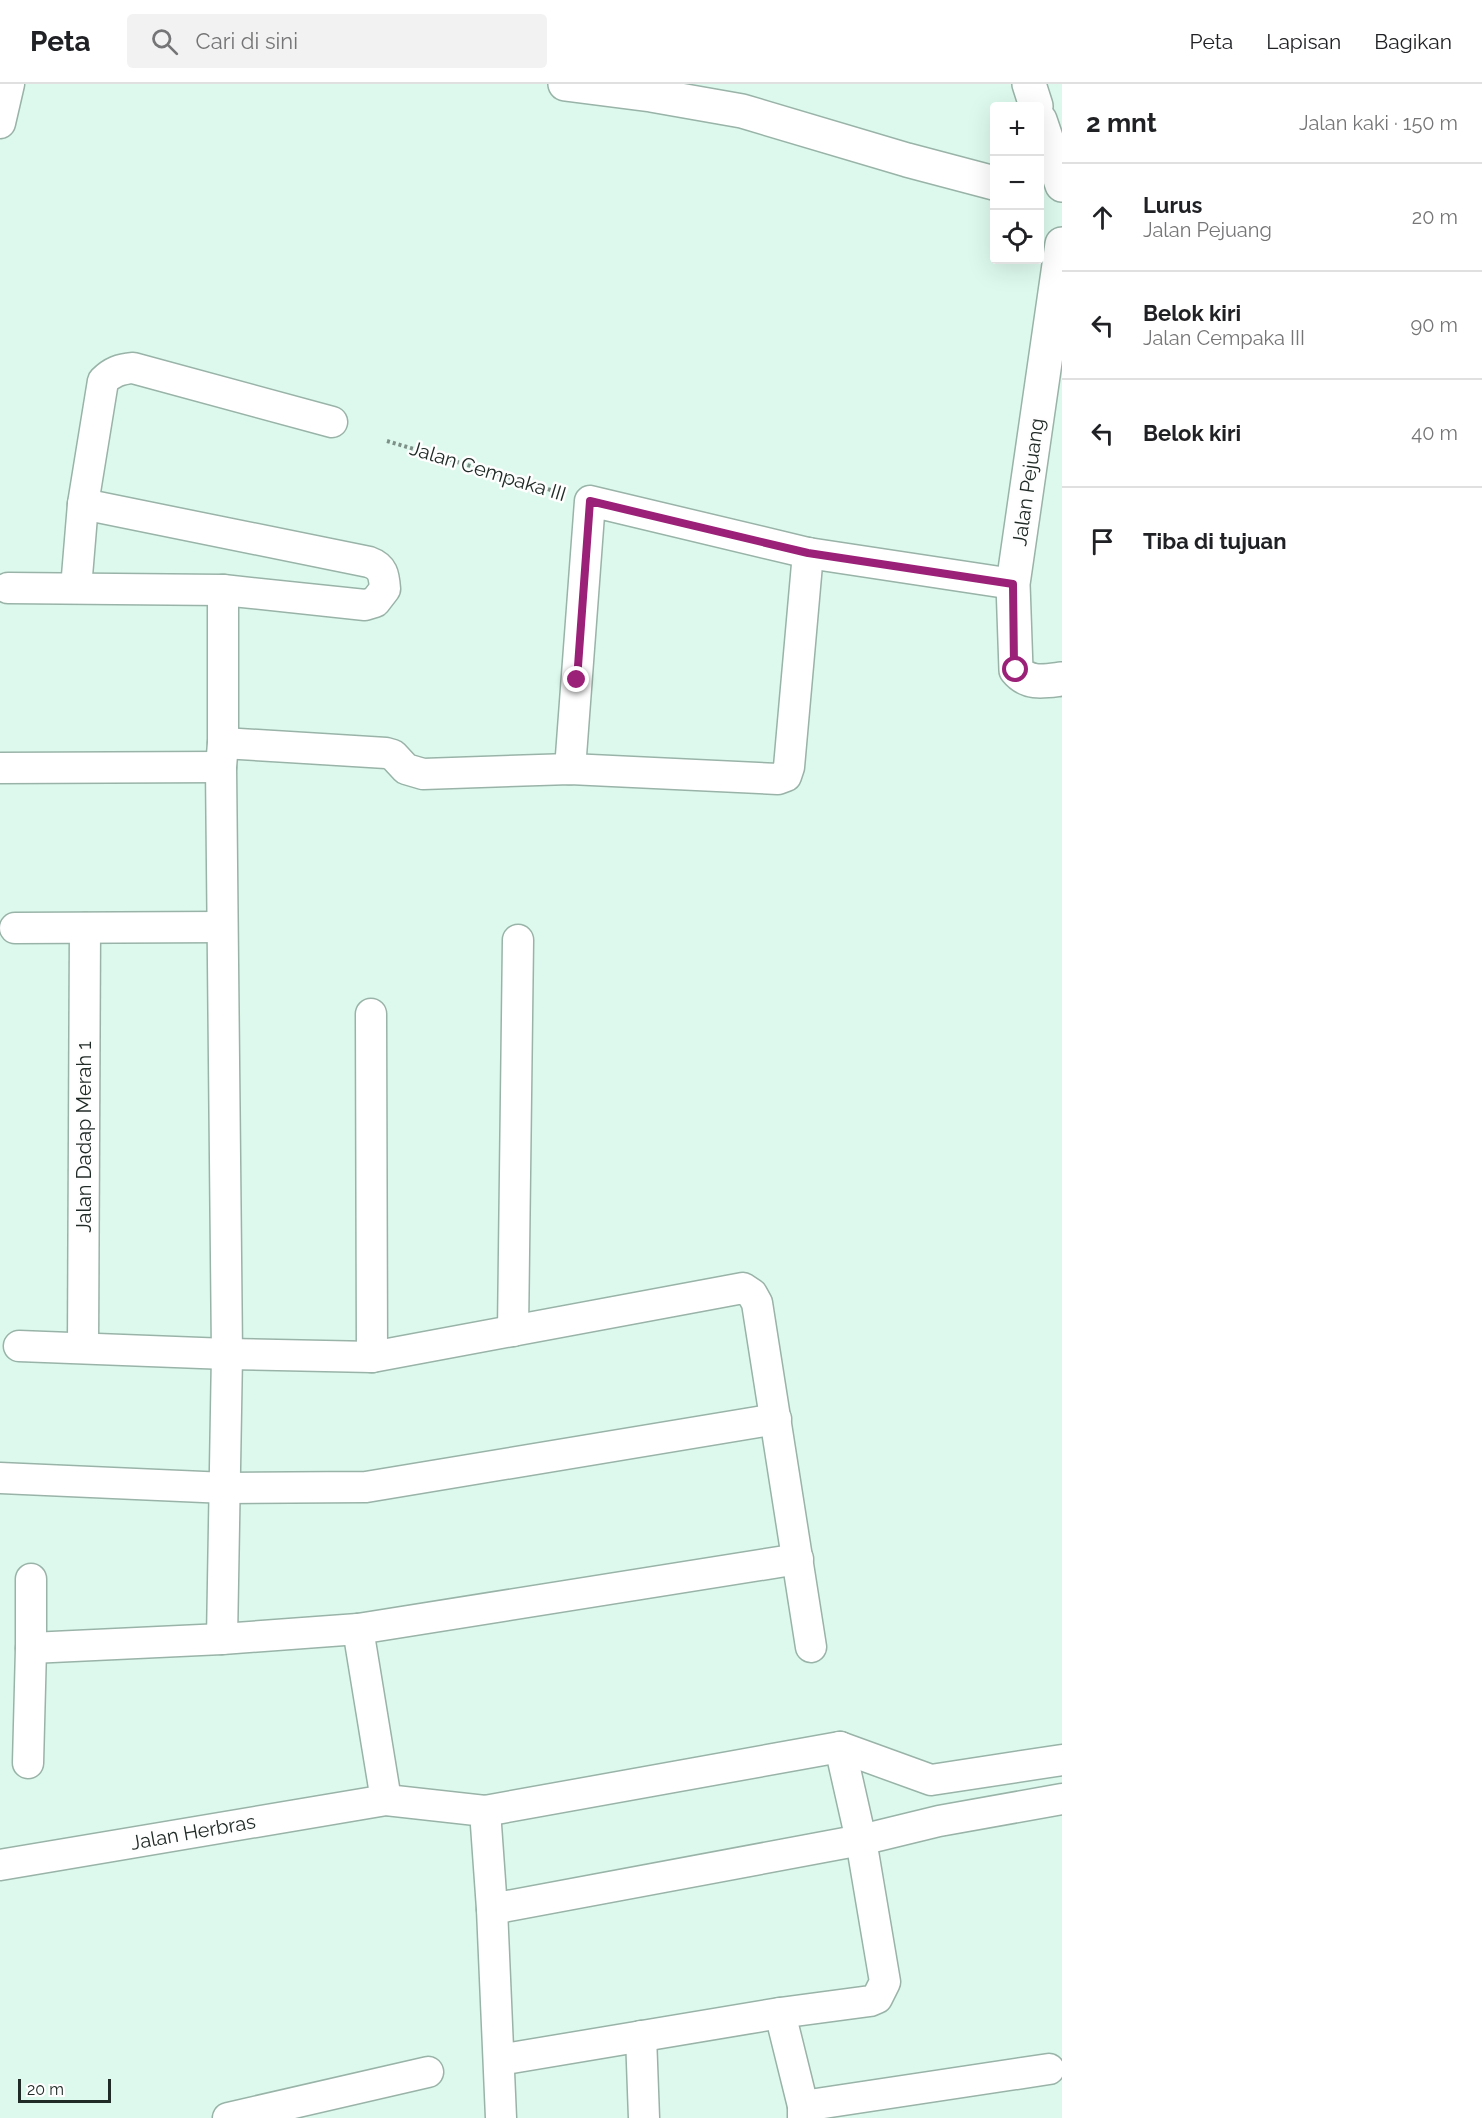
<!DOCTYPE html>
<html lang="id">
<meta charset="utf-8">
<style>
body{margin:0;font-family:Raleway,sans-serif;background:#f2f2f2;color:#202124}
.controls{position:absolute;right:18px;top:18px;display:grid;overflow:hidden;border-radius:6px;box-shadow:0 6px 24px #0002}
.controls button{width:54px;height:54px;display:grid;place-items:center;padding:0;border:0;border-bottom:2px solid #e0e0e0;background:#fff;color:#202124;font:30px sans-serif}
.scale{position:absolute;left:18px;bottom:15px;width:93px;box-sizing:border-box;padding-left:6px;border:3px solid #202a26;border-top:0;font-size:16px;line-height:21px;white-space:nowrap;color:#202a26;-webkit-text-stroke:4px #fefefe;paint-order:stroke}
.stop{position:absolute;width:18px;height:18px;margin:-14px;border:4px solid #9b2078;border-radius:50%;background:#fff}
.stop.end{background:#9b2078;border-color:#fff;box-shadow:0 2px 6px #0008}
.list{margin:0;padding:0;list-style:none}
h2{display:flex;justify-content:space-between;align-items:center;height:78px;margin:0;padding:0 24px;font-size:26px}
h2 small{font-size:20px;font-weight:400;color:#757577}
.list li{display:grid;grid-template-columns:39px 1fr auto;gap:18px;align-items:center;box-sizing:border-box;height:108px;padding:0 24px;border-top:2px solid #e0e0e0}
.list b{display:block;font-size:22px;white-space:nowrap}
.list p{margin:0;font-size:20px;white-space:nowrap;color:#757577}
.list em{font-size:20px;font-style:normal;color:#757577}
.icon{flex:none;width:33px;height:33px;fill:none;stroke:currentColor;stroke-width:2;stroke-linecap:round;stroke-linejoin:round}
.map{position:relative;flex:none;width:1062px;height:2034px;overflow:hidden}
header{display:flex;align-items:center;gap:36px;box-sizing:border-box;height:84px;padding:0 30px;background:#fff;border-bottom:2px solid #e0e0e0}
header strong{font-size:28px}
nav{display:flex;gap:33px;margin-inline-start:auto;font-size:21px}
.search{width:420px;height:54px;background:#f2f2f2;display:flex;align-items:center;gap:15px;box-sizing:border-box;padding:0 21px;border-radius:6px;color:#757577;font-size:22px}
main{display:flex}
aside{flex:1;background:#fff}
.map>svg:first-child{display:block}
</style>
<header>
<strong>Peta</strong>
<div class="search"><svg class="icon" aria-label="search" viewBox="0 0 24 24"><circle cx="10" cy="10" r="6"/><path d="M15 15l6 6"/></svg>Cari di sini</div>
<nav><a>Peta</a><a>Lapisan</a><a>Bagikan</a></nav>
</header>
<main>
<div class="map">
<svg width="1062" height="2034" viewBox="0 0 1062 2034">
<rect width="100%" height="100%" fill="#ddf9ed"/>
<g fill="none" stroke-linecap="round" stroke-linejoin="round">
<g stroke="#99b3a8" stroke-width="33">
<g id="street">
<path d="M0,39L9,0"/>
<path d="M8,504L223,506L365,521L375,518L385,505C384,491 383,483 369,478L83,420"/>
<path d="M76,504L83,420L103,297C112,288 120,285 133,284L332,338"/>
<path d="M223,659L386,669L393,671L406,685L423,690L570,685L778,695L786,692L789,683L808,469"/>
<path d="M0,684L221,683"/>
<path d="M570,685L590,417L808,469L1013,500"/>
<path d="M15,844L222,843"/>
<path d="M371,930L372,1273"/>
<path d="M513,1247L518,856"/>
<path d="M19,1262L227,1270L372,1273L743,1204L752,1210L757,1219L811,1563"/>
<path d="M83,1263L85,844"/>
<path d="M0,1394L226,1404L366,1403L776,1335"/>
<path d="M358,1545L386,1716"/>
<path d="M222,1555L227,1270L221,683L223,659V506"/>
<path d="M31,1564L222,1555L358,1545L798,1475"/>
<path d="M28,1679L31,1564V1495"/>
<path d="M485,1727L840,1663L931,1696L1062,1676"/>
<path d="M0,1781L386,1716L485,1727L492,1825L861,1756L939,1737L1062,1715"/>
<path d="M492,1825L501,2034"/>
<path d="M780,1929L803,2022V2034"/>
<path d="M641,1952L644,2034"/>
<path d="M499,1976L780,1929L870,1917L877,1914L885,1898L861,1756L840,1663"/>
<path d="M803,2022L1049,1985"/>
<path d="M228,2034L428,1988"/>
</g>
</g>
<g stroke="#99b3a8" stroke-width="36">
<g id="secondary">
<path d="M565,0L651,11L742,27L907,76L994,99"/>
<path d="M1029,0L1036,22"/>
<path d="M1040,36L1062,101"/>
<path d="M1062,160L1013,500L1016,586C1028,601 1045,597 1062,595"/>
</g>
</g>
<path stroke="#7e9189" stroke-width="4" stroke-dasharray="3 3" stroke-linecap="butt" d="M387,357L561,409"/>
<use href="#street" stroke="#fff" stroke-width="30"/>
<use href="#secondary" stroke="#fff" stroke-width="33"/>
</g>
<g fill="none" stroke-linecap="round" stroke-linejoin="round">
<path stroke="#9b2078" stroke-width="8" d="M577,596L590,417L808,469L1013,500L1014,582L1016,586"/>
</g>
<g text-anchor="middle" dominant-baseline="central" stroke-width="5" stroke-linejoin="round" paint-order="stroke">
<g font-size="20" fill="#202a26" stroke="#fefefe">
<text transform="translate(488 387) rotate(17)">Jalan Cempaka III</text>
<text transform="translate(1028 398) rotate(-82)">Jalan Pejuang</text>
<text transform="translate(84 1053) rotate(-90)">Jalan Dadap Merah 1</text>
<text transform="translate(193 1748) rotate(-10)">Jalan Herbras</text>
</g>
</g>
</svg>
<div class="controls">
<button>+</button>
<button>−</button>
<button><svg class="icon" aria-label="locate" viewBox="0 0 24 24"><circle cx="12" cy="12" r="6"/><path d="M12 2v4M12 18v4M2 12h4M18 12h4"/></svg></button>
</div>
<div class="scale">20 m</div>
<div class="stop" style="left:1016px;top:586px"></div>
<div class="stop end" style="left:577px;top:596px"></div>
</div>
<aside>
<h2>2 mnt<small>Jalan kaki · 150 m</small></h2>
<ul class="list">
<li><svg class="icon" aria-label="ahead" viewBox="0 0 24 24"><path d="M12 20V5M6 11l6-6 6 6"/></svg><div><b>Lurus</b><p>Jalan Pejuang</p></div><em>20 m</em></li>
<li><svg class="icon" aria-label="left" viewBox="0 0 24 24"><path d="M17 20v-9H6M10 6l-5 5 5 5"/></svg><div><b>Belok kiri</b><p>Jalan Cempaka III</p></div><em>90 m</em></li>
<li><svg class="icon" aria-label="left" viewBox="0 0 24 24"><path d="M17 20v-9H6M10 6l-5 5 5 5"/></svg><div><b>Belok kiri</b></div><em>40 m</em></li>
<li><svg class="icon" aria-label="arrive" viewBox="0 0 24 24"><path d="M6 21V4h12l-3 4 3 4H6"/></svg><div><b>Tiba di tujuan</b></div></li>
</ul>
</aside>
</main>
